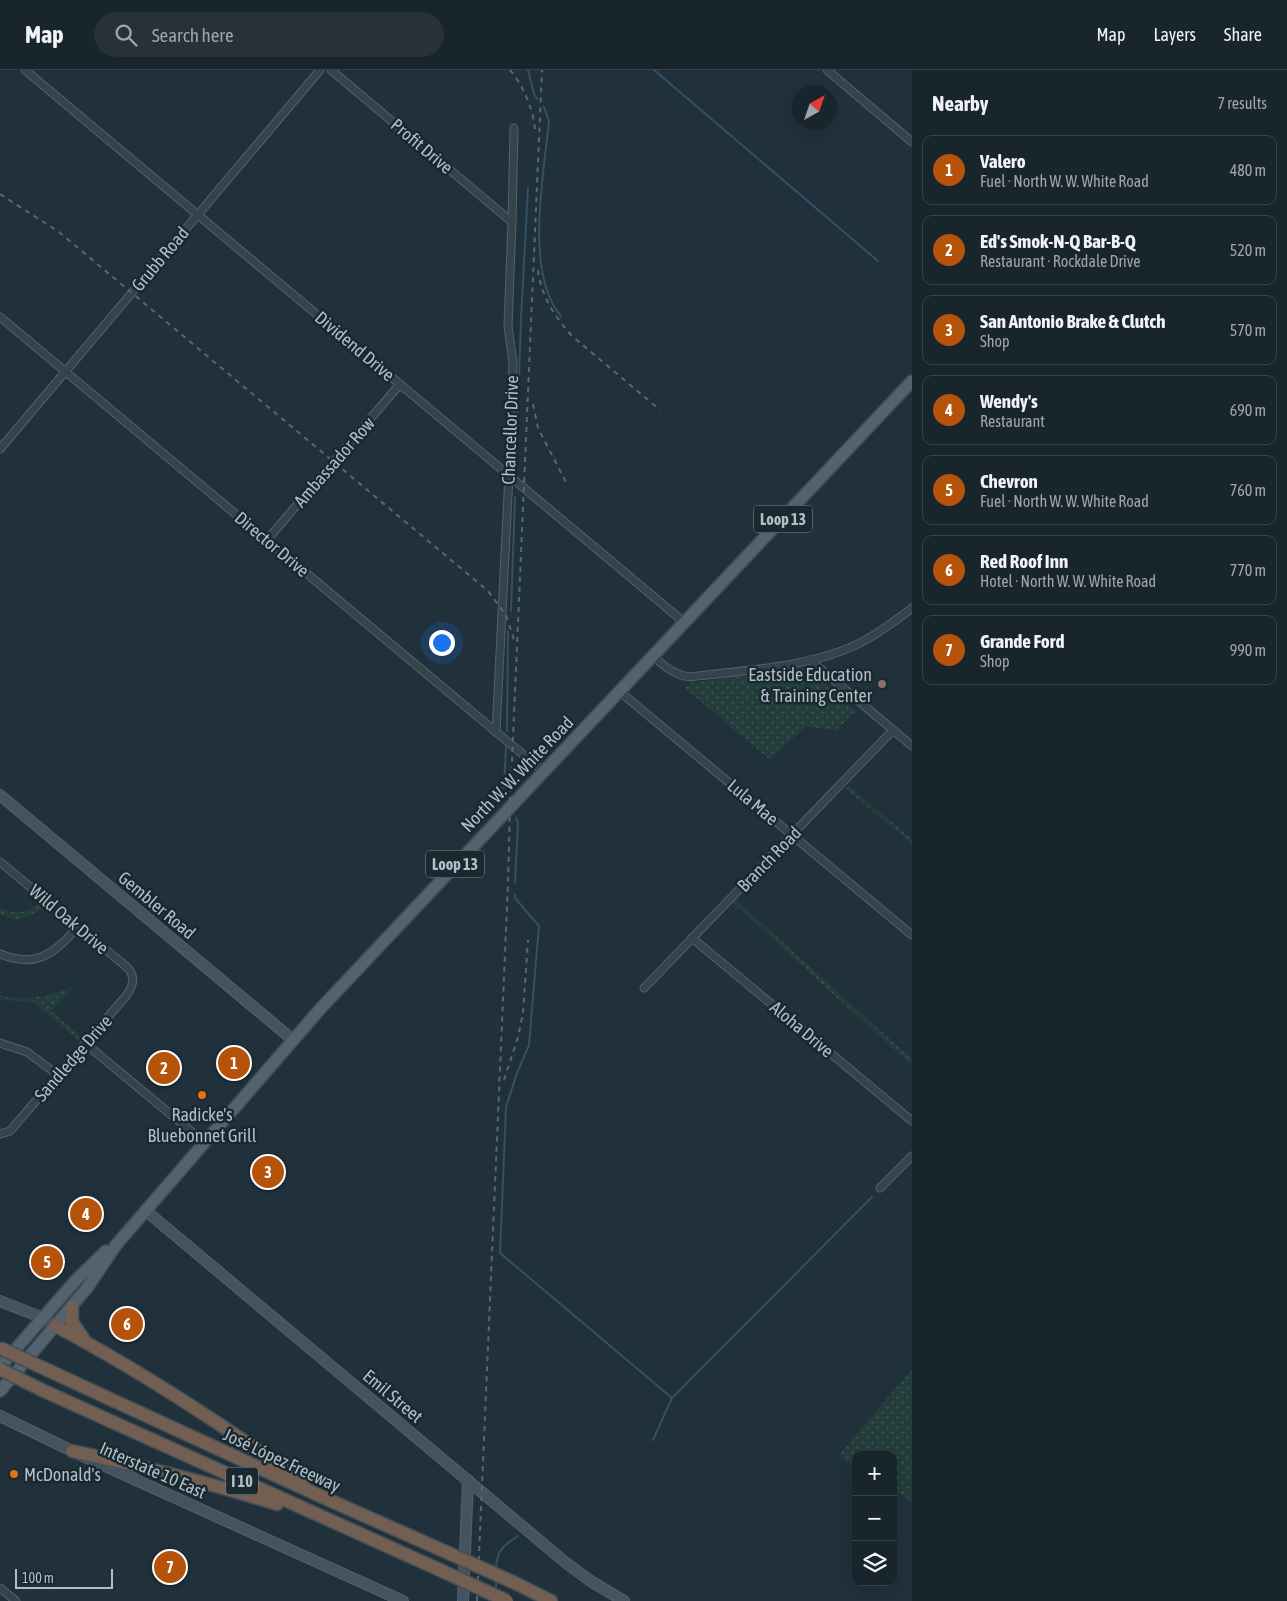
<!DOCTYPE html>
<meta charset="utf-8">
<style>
body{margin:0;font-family:"Asap Condensed",sans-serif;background:#263139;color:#f1f3f6}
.controls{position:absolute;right:15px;bottom:15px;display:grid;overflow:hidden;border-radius:10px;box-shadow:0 5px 20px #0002}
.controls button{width:45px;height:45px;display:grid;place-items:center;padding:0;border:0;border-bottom:1px solid #374249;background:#19252d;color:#f1f3f6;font:25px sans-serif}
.compass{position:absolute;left:792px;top:15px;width:45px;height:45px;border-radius:50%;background:#19252d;box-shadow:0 5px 20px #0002;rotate:40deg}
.scale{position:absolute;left:15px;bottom:12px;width:98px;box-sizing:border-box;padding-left:5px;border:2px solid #b0bec8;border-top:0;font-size:14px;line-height:18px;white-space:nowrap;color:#b0bec8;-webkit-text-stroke:4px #1a2830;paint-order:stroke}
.you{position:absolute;left:441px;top:572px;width:18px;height:18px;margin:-12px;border:4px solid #fff;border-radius:50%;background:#1a73e8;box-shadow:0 0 0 8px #1a73e833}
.badge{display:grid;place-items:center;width:32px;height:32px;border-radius:50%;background:#b45309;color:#fff;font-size:16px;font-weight:700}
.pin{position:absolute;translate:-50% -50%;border:2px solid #fff;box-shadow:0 1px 5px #0006}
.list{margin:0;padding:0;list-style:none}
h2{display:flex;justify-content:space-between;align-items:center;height:65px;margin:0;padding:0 20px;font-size:21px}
h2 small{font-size:16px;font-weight:400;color:#9fa5aa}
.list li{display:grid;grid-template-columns:32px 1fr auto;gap:15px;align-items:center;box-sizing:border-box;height:70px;margin:0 10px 10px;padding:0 10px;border:1px solid #374249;border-radius:10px}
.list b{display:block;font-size:19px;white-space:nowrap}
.list p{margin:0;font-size:16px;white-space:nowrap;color:#9fa5aa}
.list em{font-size:16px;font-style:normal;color:#9fa5aa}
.icon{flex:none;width:28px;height:28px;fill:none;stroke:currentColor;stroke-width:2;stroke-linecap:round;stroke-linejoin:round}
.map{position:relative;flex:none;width:912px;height:1531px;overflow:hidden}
header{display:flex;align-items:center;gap:30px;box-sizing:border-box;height:70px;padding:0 25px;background:#19252d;border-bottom:1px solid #374249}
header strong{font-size:24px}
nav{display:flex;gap:28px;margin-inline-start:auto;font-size:18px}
.search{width:350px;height:45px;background:#263139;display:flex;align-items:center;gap:12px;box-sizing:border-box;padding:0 18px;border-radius:28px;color:#9fa5aa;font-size:19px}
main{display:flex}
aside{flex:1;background:#19252d}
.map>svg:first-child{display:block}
</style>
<header>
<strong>Map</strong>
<div class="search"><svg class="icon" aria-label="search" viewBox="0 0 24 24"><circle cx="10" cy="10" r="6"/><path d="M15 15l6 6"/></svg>Search here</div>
<nav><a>Map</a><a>Layers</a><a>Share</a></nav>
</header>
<main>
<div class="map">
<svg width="912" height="1531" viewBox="0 0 912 1531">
<defs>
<pattern id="grass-dots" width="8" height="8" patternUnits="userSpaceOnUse" patternTransform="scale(1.25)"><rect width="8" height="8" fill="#233d3b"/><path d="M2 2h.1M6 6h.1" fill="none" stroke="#405756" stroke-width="1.8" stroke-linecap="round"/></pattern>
</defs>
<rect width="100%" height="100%" fill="#21313c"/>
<g fill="url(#grass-dots)">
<path d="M798,598H806L881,662L855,641L836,661L806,656L770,690L685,618L691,613Z"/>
<path d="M849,716L912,769V774L846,719Z"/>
<path d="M736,830L912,989V991L910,994L733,833Z"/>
<path d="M40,833L46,837L36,843L15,850L0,844V838C17,845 25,843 40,833Z"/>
<path d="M74,917L51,941L82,967L79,971L33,932L0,930V925C25,934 50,924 74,917Z"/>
<path d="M912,1299V1432L893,1420V1385H856V1397L838,1386Z"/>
</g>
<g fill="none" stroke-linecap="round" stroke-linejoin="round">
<g stroke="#345064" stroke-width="2">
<path d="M528,0L534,24L537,29"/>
<path d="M654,0L878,191"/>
<path d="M544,37L549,51C544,103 524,203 561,246"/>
<path d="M516,398L521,249L528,118"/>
<path d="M511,541L515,427"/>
<path d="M507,661L508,561"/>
<path d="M504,718L506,677"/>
<path d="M515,813L518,753L516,748"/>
<path d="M515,825V828L539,856L529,975L517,1003L506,1037L500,1183L672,1328"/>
<path d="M653,1370L672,1328L872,1127"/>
<path d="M496,1499C496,1481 504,1475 518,1466"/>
<path d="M496,1521V1511"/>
</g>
<g stroke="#53616a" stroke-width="9">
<g id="minor">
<path d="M25,0L685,553"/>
<path d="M331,0L512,152"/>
<path d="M827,0L912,72"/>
<path d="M0,247L544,702"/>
<path d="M0,379L320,0"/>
<path d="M267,470L400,314"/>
<path d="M653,586C664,596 674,605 690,607C744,600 808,598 858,574C878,564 895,551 912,538"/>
<path d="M810,590L912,676"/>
<path d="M619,621L912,865"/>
<path d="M496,662L509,405L513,293L508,256L512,152L514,58"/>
<path d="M0,792L128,898C136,908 133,916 126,926L10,1061L0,1064"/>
<path d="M692,868L912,1051"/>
<path d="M0,884C37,899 54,883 78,857"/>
<path d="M644,918L893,660"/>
<path d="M0,973L27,982L58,1005"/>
<path d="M86,974L204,1072"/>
<path d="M880,1118L912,1086"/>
<path d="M0,1518L16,1531"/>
</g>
</g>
<g stroke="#53616a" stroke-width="12">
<g id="secondary">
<path d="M0,725L293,970"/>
<path d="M145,1140L565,1492L589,1510L624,1531"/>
<path d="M0,1231L43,1248L56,1256"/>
<path d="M0,1346L72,1381L403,1531"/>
<path d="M463,1531L468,1410"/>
</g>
</g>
<g stroke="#3e4c55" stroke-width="14">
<g id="primary">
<path d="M0,1297L76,1210L106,1181"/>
<path d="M0,1321L87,1218L116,1175L321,938L912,311"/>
</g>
</g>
<g stroke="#404e57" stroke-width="15">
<g id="motorway">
<path d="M72,1237V1252L83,1268"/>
<path d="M56,1256C142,1302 225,1356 304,1413"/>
<path d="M56,1304L329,1430L444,1481"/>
<path d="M44,1321L440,1500"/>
<path d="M72,1381C141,1396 210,1413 277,1434"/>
<path d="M515,1513L551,1531"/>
</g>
</g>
<use href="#minor" stroke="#35434c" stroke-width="7"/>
<use href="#secondary" stroke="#43535f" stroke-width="10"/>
<use href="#primary" stroke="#53626c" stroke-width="11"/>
<use href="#motorway" stroke="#725f51" stroke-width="12"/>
<g stroke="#566873" stroke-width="2" stroke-dasharray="5 5" stroke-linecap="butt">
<path d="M510,0C523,15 533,39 535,59"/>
<path d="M0,124L59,162L488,521L506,545L514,570"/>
<path d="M538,200C541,226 555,247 572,266L660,340"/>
<path d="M533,334L538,358L568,416"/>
<path d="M504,1010L518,967L523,943L528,870"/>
<path d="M477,1531L508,814L510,737L542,0"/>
</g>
<g stroke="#404e57" stroke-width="15" stroke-linecap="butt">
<g id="motorway-bridge">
<path d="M0,1278L56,1304"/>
<path d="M0,1299L44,1321"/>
<path d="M444,1481L515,1513"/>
<path d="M440,1500L507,1531"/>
</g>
</g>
<use href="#motorway-bridge" stroke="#725f51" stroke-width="12"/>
</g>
<circle fill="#8d6e63" stroke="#1a2830" stroke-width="2" cx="882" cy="614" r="5"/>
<g fill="#e8710a" stroke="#1a2830" stroke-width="2">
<circle cx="202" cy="1025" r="5"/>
<circle cx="14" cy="1404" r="5"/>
</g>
<g text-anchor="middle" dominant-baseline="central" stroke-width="5" stroke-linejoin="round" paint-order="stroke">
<g fill="#1a2830" stroke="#83919a" stroke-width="1">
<rect x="754" y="435.5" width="58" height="27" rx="4"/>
<rect x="426" y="780.5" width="58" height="27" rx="4"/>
<rect x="226" y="1397.5" width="32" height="27" rx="4"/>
</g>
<g font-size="16" font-weight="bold" fill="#b0bec8">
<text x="783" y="449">Loop 13</text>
<text x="455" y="794">Loop 13</text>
<text x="242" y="1411">I 10</text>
</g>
<g font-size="18" fill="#b0bec8" stroke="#1a2830">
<text transform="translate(422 76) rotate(40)">Profit Drive</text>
<text transform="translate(160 189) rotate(-50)">Grubb Road</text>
<text transform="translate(355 276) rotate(40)">Dividend Drive</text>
<text transform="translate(510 360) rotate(-88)">Chancellor Drive</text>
<text transform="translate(334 392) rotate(-49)">Ambassador Row</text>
<text transform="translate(272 474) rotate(40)">Director Drive</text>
<text transform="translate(517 704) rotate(-46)">North W. W. White Road</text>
<text transform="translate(753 732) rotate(40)">Lula Mae</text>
<text transform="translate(769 789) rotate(-46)">Branch Road</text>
<text transform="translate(157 835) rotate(40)">Gembler Road</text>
<text transform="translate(69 849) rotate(40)">Wild Oak Drive</text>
<text transform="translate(802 959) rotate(40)">Aloha Drive</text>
<text transform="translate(73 988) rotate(-49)">Sandledge Drive</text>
<text transform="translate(393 1326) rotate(40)">Emil Street</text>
<text transform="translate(282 1390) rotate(25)">José López Freeway</text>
<text transform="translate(153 1400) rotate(24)">Interstate 10 East</text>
</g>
<g font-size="18" fill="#b0bec8" stroke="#1a2830" text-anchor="end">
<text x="872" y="604">Eastside Education<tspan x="872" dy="21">&amp; Training Center</tspan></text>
<text x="202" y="1044" text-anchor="middle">Radicke's<tspan x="202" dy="21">Bluebonnet Grill</tspan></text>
<text x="24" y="1404" text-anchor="start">McDonald's</text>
</g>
</g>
</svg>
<div class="controls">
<button>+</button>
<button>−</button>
<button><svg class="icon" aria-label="layers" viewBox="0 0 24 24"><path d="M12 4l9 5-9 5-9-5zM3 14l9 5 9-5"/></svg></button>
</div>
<svg class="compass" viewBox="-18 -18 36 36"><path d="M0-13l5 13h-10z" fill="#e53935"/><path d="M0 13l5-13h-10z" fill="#9fa5aa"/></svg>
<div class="scale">100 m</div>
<div class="you"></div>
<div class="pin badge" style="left:234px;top:993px">1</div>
<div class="pin badge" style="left:164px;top:998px">2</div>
<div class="pin badge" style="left:268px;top:1102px">3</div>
<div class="pin badge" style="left:86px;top:1144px">4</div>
<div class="pin badge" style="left:47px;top:1192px">5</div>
<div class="pin badge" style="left:127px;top:1254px">6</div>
<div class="pin badge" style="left:170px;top:1497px">7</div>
</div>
<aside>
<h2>Nearby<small>7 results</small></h2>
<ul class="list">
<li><span class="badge">1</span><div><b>Valero</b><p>Fuel · North W. W. White Road</p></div><em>480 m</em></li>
<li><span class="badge">2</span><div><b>Ed's Smok-N-Q Bar-B-Q</b><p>Restaurant · Rockdale Drive</p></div><em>520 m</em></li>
<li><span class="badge">3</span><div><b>San Antonio Brake &amp; Clutch</b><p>Shop</p></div><em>570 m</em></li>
<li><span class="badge">4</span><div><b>Wendy's</b><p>Restaurant</p></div><em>690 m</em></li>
<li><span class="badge">5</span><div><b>Chevron</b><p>Fuel · North W. W. White Road</p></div><em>760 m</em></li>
<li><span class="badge">6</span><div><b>Red Roof Inn</b><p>Hotel · North W. W. White Road</p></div><em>770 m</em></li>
<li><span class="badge">7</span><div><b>Grande Ford</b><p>Shop</p></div><em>990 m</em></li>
</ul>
</aside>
</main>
